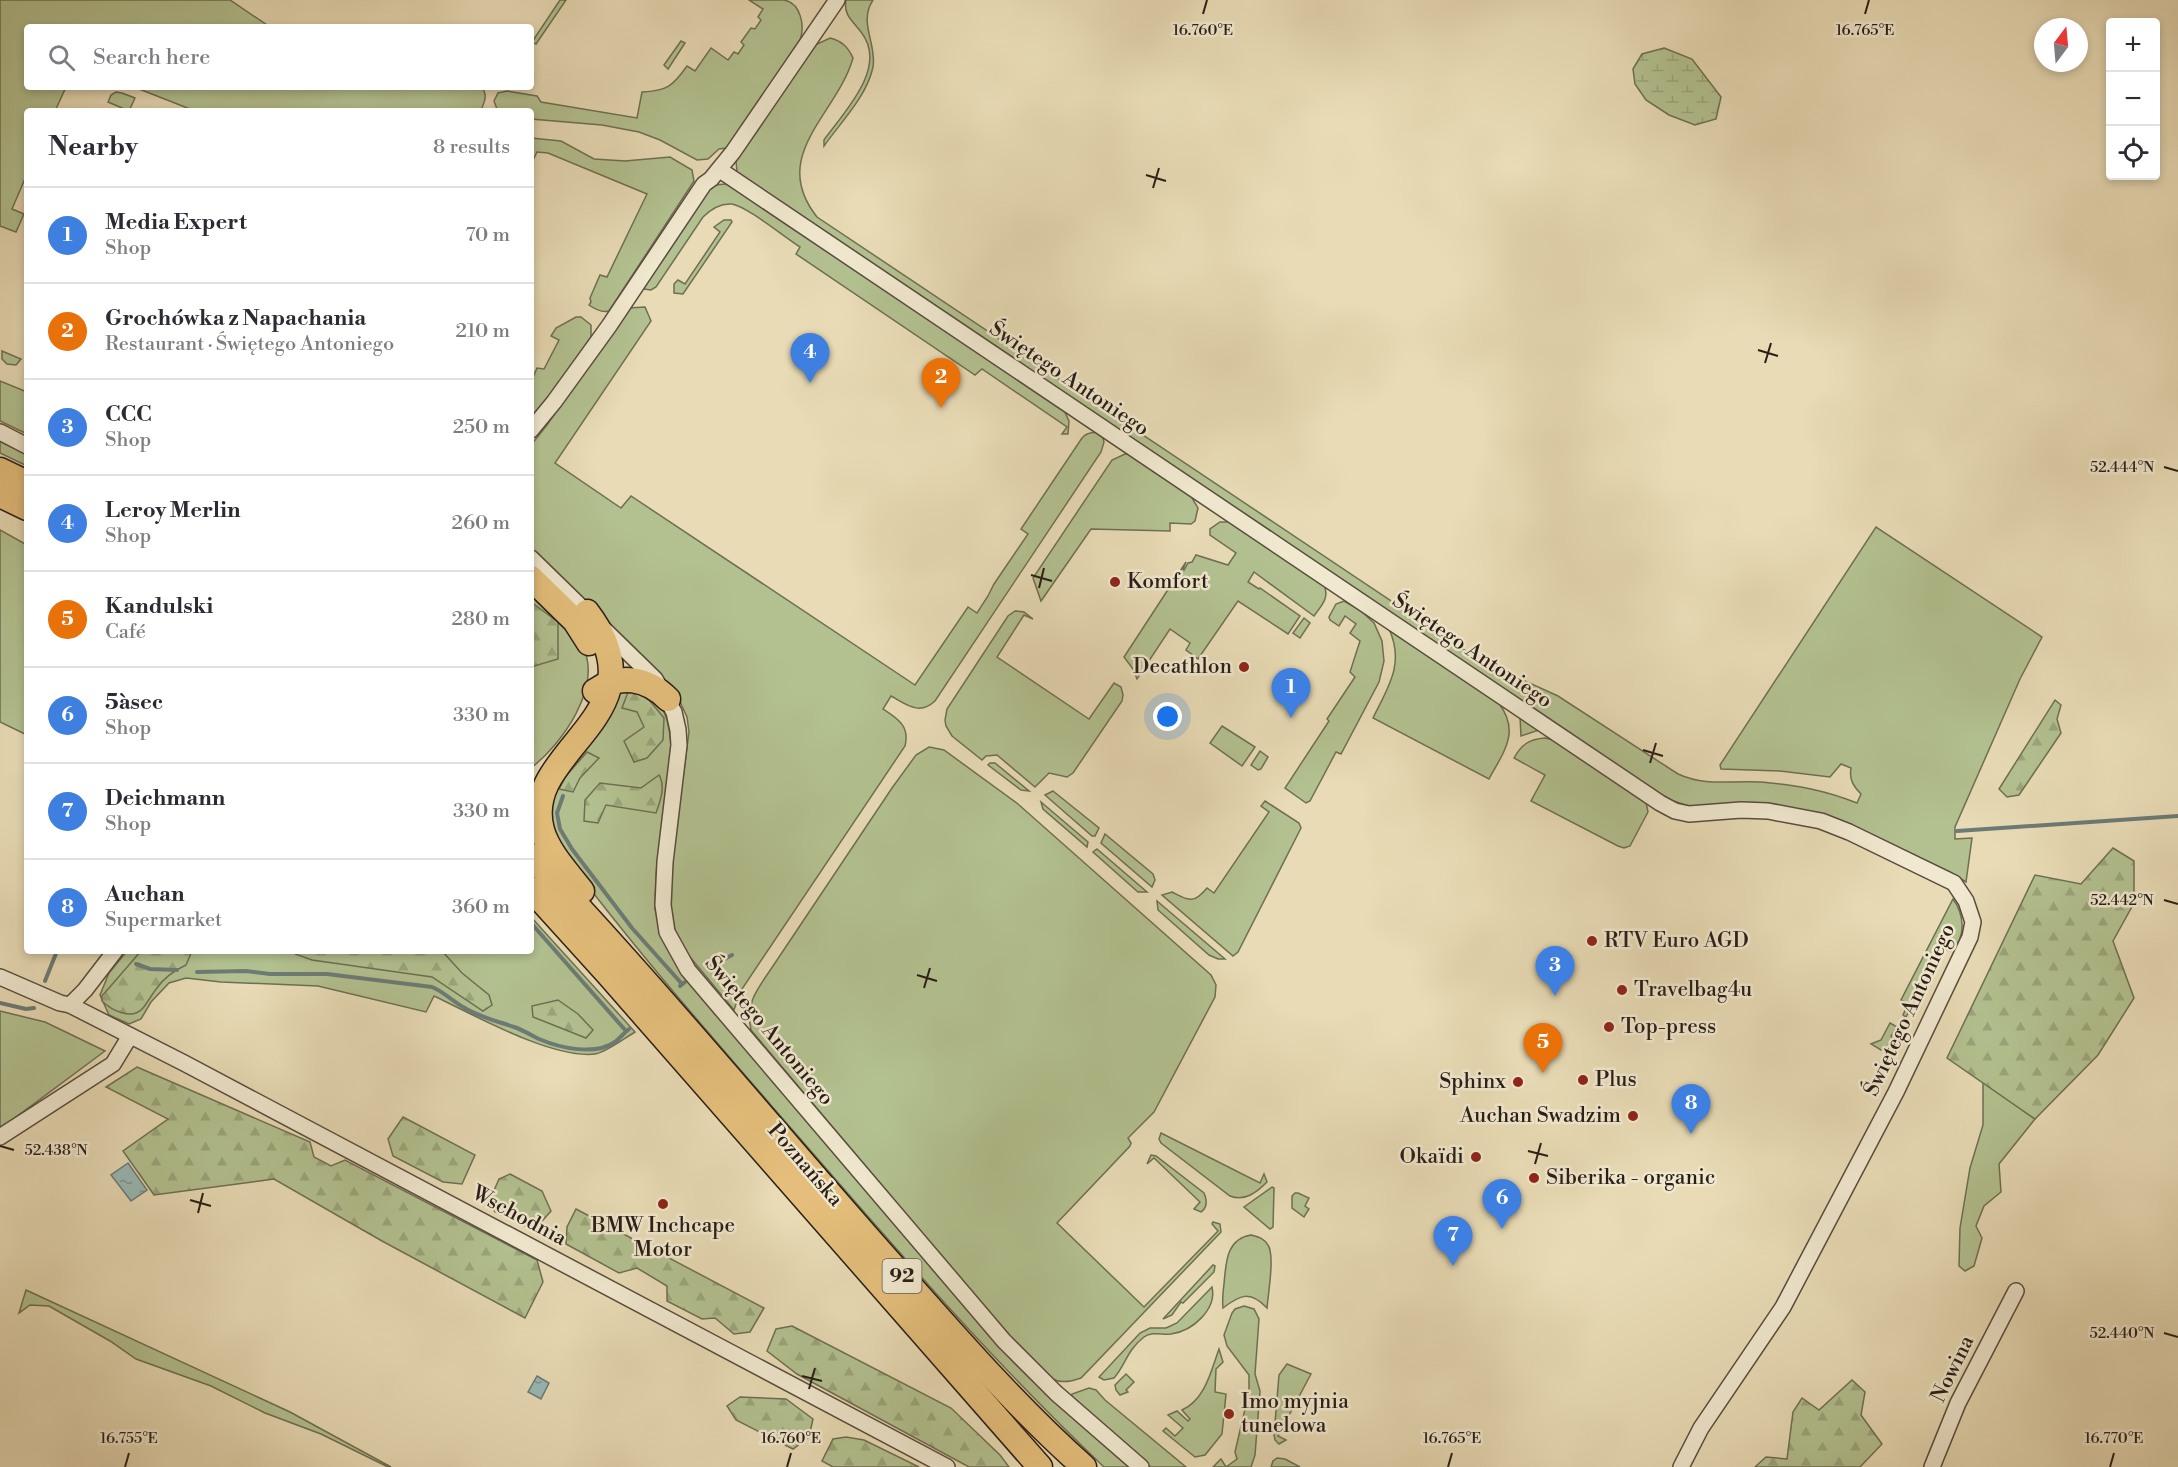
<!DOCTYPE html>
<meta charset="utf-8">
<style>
body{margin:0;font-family:"Libre Bodoni",serif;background:#f7f7f7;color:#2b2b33}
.controls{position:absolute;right:18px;top:18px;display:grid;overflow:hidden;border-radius:6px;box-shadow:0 3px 9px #0003}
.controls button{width:54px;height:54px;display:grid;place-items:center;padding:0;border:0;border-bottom:2px solid #e1e1e2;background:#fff;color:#2b2b33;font:30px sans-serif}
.compass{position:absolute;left:2034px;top:18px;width:54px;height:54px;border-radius:50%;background:#fff;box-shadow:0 3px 9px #0003;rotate:16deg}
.you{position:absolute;left:1168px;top:717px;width:21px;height:21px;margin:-15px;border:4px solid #fff;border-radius:50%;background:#1a73e8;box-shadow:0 0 0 9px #1a73e833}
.badge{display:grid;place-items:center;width:39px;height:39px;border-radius:50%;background:#0b8043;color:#fff;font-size:20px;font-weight:700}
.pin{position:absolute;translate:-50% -50px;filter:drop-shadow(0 2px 3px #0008)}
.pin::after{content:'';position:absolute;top:32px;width:21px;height:18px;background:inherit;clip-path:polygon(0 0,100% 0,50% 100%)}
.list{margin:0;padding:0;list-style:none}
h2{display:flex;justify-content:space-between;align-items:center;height:78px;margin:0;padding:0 24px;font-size:26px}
h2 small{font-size:20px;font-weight:400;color:#7c7c81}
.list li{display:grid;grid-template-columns:39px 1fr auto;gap:18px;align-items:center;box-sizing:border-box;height:96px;padding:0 24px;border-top:2px solid #e1e1e2}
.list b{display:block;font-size:22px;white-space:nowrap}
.list p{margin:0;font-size:20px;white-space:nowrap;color:#7c7c81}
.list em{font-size:20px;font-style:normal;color:#7c7c81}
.icon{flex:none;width:33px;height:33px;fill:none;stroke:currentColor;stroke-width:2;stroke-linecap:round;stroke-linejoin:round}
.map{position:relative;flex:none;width:2178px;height:1467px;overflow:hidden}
.search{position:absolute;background:#fff;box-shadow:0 3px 9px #0003;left:24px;top:24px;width:510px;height:66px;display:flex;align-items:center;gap:15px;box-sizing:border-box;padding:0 21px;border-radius:6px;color:#7c7c81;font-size:22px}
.panel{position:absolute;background:#fff;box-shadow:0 3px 9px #0003;left:24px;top:108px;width:510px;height:846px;border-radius:6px}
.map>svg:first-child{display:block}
</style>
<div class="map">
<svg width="2178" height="1467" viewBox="0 0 2178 1467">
<defs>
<pattern id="forest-firs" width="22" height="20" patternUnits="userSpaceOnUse" patternTransform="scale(1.5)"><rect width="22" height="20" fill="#b3c190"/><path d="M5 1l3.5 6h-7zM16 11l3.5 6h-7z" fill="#9aa57b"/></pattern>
<pattern id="wetland-marsh" width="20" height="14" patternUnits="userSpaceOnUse" patternTransform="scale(1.5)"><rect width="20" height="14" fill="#b3c190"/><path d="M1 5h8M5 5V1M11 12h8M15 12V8" fill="none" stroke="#9aa57b"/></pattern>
<pattern id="water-ripples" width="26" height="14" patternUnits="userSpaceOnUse" patternTransform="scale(1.5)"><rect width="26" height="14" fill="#99b9b6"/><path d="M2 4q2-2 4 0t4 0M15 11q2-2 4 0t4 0" fill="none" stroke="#7d9693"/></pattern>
</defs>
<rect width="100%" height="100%" fill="#e8dbb5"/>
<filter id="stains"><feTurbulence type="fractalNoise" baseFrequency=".00333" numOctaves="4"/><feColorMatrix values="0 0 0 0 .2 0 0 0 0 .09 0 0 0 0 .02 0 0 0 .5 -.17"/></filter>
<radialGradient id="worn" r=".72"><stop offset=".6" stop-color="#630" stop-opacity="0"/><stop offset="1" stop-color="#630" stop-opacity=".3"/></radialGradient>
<g fill="#b3c190" stroke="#6e6f53" stroke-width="1.5">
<path d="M0,0H230L270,27H27V87H66L55,111H27V174L12,209L24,214L16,232L0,226Z"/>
<path d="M560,0H566L536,44L532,42Z"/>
<path d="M749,0C760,0 773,0 784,0C801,3 805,26 800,40L727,148L719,149L708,159L697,160L660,140L639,132L602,125L531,119V111H500L497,109L494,101L498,93L507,91L537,96L541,102L637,118L642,92C667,91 673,86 687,66L695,71L711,48L728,60L734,52L738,54L744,45L741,42L751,28L755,29L761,20L758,17L763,9Z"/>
<path d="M846,0H873C858,22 877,44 873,67C867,96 841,122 824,146V140C844,112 889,67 861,32C853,21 843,15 846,0Z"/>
<path d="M830,38C842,41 848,47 853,58C837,115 768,155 817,217L1481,661L1558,696L1678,774C1707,787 1730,780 1761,782C1796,785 1824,790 1857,803L1861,794C1853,786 1849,779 1851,768L1841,764L1830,777L1780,771L1721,769L1720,765L1876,527L2042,637L2020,679L1955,827V839L1972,838L1966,882L1950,872L1883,840L1823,815L1765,804L1734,803L1692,807L1667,799L737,172L736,161L815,45Z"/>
<path d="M681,41L685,43L668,69L664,65Z"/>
<path d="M134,87H481C488,94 485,101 481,110L470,111H195Z"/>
<path d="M116,92L122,93L135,98L129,111L108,102L111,95Z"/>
<path d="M531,138L561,141L594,159L625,161L670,157L692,170L694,181L609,311C602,313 596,310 589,305L591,302L590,298L600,275L607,277L647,194L548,153L537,152L534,158L531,157Z"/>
<path d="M725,184L732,186L1063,408L1069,421L1068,434H1062L1067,427L982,369L975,375L796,254L800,247C784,237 748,207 732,204C720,203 711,209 703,217L656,287L651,290L644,289L643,287L707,190L716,185Z"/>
<path d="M724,220H731L732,222L683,294L674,293V284L678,280L685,284L720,232L714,227Z"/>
<path d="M645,307L651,321L555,463L621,508L631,496L915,685L968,607L977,613L988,596L994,584L1028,534L1021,529L1082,438C1087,432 1096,431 1102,435L1104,442L1101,452L935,701C919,716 906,704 891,696L883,709C898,719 910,726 905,746L740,992L734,1010L685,951L676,934L670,910L669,883L689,732L687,717L675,691L531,553V445L547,425L625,311L628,308Z"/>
<path d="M576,317H581L591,325V337L561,381L531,419V382L537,368L544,369L559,340L551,336L556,328Z"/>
<path d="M2,351L21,359L16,365L7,364L2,359Z"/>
<path d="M0,381L27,392V434L0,421Z"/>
<path d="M0,440L27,453V466L0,453Z"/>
<path d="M1125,454H1130L1191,496L1198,508L1195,521L1191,524L1170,523V531L1091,529L1041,601L1033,578L1112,460Z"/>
<path d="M1220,522H1230L1324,585C1330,598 1321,606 1314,616L1254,572L1248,582L1259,589L1260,588L1300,616L1288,634L1238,601L1198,659L1186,650L1190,643L1170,629L1137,679L1133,669L1124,657L1186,562L1183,569L1184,570L1188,563L1192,562L1196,555L1228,565L1236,553L1210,535V529Z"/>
<path d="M0,530L27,545V735L0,722Z"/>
<path d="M531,585C543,599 555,613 567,627C572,633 579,639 582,645C604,686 562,744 531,768Z"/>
<path d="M1344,601L1360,610L1374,623L1382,641L1384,661L1379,682L1341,754L1336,752L1310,801L1306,803L1285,788L1329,721L1327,719L1355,677L1350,672L1360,641L1350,633L1356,624L1345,616L1339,626L1330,620L1329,617L1336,604Z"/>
<path d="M1015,611L1024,612L1033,619L1024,615L997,657L1089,719L1114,683L1121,687L1123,695L1122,701L1073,773L1067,777L1049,773L1035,787L997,755L986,756L982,760L952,736L946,726L945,720L947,709L1008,616Z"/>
<path d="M1304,618L1310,623L1300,638L1293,633Z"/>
<path d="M1389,629L1498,702C1521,732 1504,751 1489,779L1373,718C1388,687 1405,664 1389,629Z"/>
<path d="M617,688C658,702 667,697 671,746L656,875L655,909L660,928L861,1181L1131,1467H1104C994,1363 896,1249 797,1135C712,1037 625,939 549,834L555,779Z"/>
<path d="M1520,717L1539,730L1521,736Z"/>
<path d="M1222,726L1255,747L1242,766L1210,743Z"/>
<path d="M1545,738L1554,740L1646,802L1648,812L1630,846L1624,848L1618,846L1531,801L1545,775L1514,758C1521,745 1529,739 1545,738Z"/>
<path d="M929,747L944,750L1018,804L1211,975L1216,985L1215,997L1154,1112L1128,1138L1131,1143L1130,1146L1057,1223L1144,1307L1218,1231L1212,1224L1213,1222L1220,1224L1221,1232L1081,1378C1073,1381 1062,1384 1053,1379C1038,1372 1015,1341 1002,1328L751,1030C745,1003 757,990 771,969L892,788L916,755Z"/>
<path d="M1260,751L1268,757L1261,769L1258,770L1251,765Z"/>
<path d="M990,763H995L1029,791L1021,790L988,765Z"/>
<path d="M1053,791L1099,828L1095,836H1092L1045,795Z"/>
<path d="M1265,801L1299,823L1301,828L1238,952L1233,956L1162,895L1172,892C1188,900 1193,905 1207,888L1214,893L1269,812L1261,806Z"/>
<path d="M1041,802L1088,842L1087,847L1043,809Z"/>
<path d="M1105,834L1153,874L1155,880L1152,887L1101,843Z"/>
<path d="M1097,849L1147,892H1138L1093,852Z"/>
<path d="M1953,899C1964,914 1967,938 1951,951L1941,949L1906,1017L1903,1015L1908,1004L1901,1000Z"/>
<path d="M1157,901L1225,959H1218L1209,955L1158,910Z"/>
<path d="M531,917L635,1032C625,1038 605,1053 595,1054C552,1059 474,1015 434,996L426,1012L318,986L221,982L186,978L169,983L151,1002L141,1019L129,1024L109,1015L100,995L109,973L127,951H531Z"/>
<path d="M0,1011L45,1022L105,1051L0,1129Z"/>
<path d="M1890,1023L1897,1027L1891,1036L1892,1038L1886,1049L1881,1050L1871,1044L1881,1040Z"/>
<path d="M1983,1082L2035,1119L1999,1164L2001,1192L1984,1206L1976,1226L1982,1238L1974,1266L1965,1271L1959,1266L1960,1228L1970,1168L1983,1125Z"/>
<path d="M1161,1133L1260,1183L1264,1174L1267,1182C1257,1192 1245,1202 1230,1196L1161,1143L1159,1139Z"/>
<path d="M1151,1155L1156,1156L1204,1193C1207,1200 1208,1207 1201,1212L1194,1209L1200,1202L1154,1158L1147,1164Z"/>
<path d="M1272,1187L1274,1188L1273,1227L1270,1229L1244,1207Z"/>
<path d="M1295,1193H1298L1309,1198L1305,1206L1309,1209L1304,1217L1292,1208V1196Z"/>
<path d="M1251,1235C1258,1237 1264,1238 1268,1245C1275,1256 1268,1294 1267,1308C1250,1290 1240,1295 1223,1308C1222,1300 1223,1292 1224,1284C1226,1263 1226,1239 1251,1235Z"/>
<path d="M1213,1265L1215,1266L1214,1272L1183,1303L1181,1302L1172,1315L1163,1319Z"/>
<path d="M1212,1287C1217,1309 1193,1331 1171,1334C1162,1335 1152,1331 1144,1337C1127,1350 1126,1364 1114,1378L1104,1380L1099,1377L1140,1333L1150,1328H1166L1177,1323Z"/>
<path d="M26,1290L290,1412L391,1467H388L321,1434L265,1413L211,1386L136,1359L110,1341L49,1306L30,1305L19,1313Z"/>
<path d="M1244,1306L1254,1309L1259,1319L1255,1374L1260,1391L1255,1455L1251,1467H1213L1221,1459L1226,1467L1237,1459L1235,1452L1249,1392V1375L1227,1346L1224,1335L1232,1313L1235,1309Z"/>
<path d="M1219,1349L1223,1362L1216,1369L1215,1392L1226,1394L1222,1434L1205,1455L1195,1457L1163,1431L1166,1428L1175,1436L1183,1428L1168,1415L1177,1411L1188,1421L1190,1419L1182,1410C1205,1400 1211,1371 1219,1349Z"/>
<path d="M1287,1364L1311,1374L1278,1436L1286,1440L1279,1444L1275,1440L1274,1435L1279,1375Z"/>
<path d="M1126,1374L1134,1382L1126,1390L1128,1392L1120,1395L1116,1390L1115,1385Z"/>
<path d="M1089,1388L1096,1390L1105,1400L1186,1467H1151L1072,1401L1071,1397L1072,1394Z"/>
<path d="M1277,1458L1285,1459L1300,1467H1271L1273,1461Z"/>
</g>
<g fill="url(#forest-firs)" stroke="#6e6f53" stroke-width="1.5">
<path d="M531,602L558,622V659L531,667Z"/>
<path d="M628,692L645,695L664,718L663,740L647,758L634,762L624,741L644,727L637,712L622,708Z"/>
<path d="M2055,700L2061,705L2057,719L2061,733L2019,795L2007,797L1999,789Z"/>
<path d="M587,752L599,758L580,778L573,792L559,789L566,776Z"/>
<path d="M659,775C666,786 660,802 656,813L606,805L598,823L584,821L585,800L600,783L641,788Z"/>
<path d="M2113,848L2134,861V903L2113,941L2134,998L2098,1055L2035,1119L1947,1058L2035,875L2081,884Z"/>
<path d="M141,951H192L186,965C175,970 164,978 157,988C152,994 148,1002 143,1008C132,1021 111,1010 102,1001V996Z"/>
<path d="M293,951H442L462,973L489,995L492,1005L483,1011L432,977L312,960L295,954Z"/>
<path d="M558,1000L578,1014L593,1030L586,1038L533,1017L532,1006Z"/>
<path d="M137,1067L310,1142L314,1157L331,1166L345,1160L537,1260L543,1282L525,1318L382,1241L274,1179L154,1195L123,1151L168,1119L106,1087Z"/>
<path d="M403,1117L475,1155L462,1184L443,1182L393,1156L388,1139Z"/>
<path d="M510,1174L542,1191L551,1211L534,1230L495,1212L489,1202L499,1179Z"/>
<path d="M576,1209L764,1308L750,1332L734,1334L715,1318L702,1319L667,1301V1286L637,1268L619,1273L566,1244L567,1227Z"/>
<path d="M792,1326L951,1408L1000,1455L1009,1467H969L797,1374L767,1351L776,1329Z"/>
<path d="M1852,1380L1865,1392L1861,1415L1882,1444L1860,1467H1755L1766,1457L1787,1459L1793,1412L1802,1398L1819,1410Z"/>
<path d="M740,1397L786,1399L813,1419L809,1437L793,1449L736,1420L727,1406Z"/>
<path d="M846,1437L864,1440L919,1467H833L822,1461L833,1439Z"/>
</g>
<path fill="url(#wetland-marsh)" stroke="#6e6f53" stroke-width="1.5" d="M1664,48L1692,59L1721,97L1716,119L1695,125L1669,115L1646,100L1635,84L1633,69L1642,54Z"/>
<g fill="url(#water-ripples)" stroke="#6c7b76" stroke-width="1.5">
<path d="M128,1163L147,1190L131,1201L111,1175Z"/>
<path d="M537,1376L549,1383L541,1399L528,1392Z"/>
</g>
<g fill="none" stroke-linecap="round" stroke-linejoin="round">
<g stroke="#6c7b76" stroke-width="4">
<path d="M563,796L557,813L560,829L572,849L632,928L682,984"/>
<path d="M1957,831L2178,816"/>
<path d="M531,923L626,1031"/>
<path d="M136,964L150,969L177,970"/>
<path d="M711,966L732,955"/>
<path d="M197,972L246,971L270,974H327L432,987C444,992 451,1000 463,1007C478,1017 497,1021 514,1027C523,1030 531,1035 539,1039C560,1048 595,1056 615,1042C620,1038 624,1033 629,1029"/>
<path d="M45,981L57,951"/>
<path d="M680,986L685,982"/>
<path d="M0,1003L26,1009L34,1008"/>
</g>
<g stroke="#594c3e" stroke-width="18">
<g id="minor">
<path d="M720,170L1660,803L1675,811L1689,814L1741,810L1768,811L1821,821L1849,832L1954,883L1966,901L1973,922L1970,937L1896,1092L1783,1307L1701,1428L1681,1467"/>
<path d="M531,430L554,402L609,326L704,184L711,179L733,152L837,0"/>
<path d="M0,432L27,446"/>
<path d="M531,558L655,679L674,712L678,730L679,745L665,862L663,905L667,932L688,970L1004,1341L1056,1393L1141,1467"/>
<path d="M0,977L60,1003L70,1005L184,1063L947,1467"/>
<path d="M70,1005L85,990L115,951"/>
<path d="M0,1137L113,1064L130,1036"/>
<path d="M1932,1467L1958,1403L2016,1291"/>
</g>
</g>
<g stroke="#291d16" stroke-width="27">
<g id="primary">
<path d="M0,470L27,483"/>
<path d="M0,495L27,508"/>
<path d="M531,578L575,621L589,643"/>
<path d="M595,691C620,673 647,678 668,699"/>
<path d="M531,856C654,986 767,1123 885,1257C949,1329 1012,1403 1084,1467"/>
<path d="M531,889L608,974L1040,1467"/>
<path d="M582,891C568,873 548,852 542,830C519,749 667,717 587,612"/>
</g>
</g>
<use href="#minor" stroke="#f0e8cf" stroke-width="15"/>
<use href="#primary" stroke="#e4be7a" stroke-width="24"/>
</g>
<path fill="none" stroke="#291d16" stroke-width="2" d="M1203,14L1207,0M1865,14L1869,0M1146,175L1166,181M1153,188L1159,168M1758,350L1778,356M1765,363L1771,343M2164,467L2178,471M1031,575L1052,581M1039,588L1044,568M1643,750L1663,756M1650,763L1656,743M2164,900L2178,904M917,975L937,981M924,988L930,968M0,1146L14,1150M1528,1151L1548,1156M1535,1164L1541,1143M190,1200L211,1206M198,1213L203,1193M2164,1333L2178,1337M802,1376L822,1381M809,1389L815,1368M125,1467L129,1453M787,1467L791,1453M1448,1467L1452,1453M2110,1467L2114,1453"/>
<g fill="#8f2418" stroke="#f0e8cf" stroke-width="2">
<circle cx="1115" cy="582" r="6"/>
<circle cx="1244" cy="667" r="6"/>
<circle cx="1592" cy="941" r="6"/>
<circle cx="1622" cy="990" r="6"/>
<circle cx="1609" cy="1027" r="6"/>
<circle cx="1583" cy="1080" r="6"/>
<circle cx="1518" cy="1082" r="6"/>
<circle cx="1633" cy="1116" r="6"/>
<circle cx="1476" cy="1157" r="6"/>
<circle cx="1534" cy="1178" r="6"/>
<circle cx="663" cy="1204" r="6"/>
<circle cx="1229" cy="1414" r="6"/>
</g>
<g text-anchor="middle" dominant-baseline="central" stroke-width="5" stroke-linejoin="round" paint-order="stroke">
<rect fill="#f0e8cf" stroke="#655a4e" stroke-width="1.5" x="882.5" y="1259" width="39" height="34" rx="4.5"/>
<g font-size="20" font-weight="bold" fill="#291d16">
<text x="902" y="1276">92</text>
</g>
<g font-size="21" fill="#291d16" stroke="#f0e8cf">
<text transform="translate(1069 379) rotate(34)">Świętego Antoniego</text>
<text transform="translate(1472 651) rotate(34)">Świętego Antoniego</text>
<text transform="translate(1910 1010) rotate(-65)">Świętego Antoniego</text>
<text transform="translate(769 1031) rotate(50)">Świętego Antoniego</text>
<text transform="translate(805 1165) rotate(49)">Poznańska</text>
<text transform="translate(519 1216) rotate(28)">Wschodnia</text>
<text transform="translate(1953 1369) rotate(-64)">Nowina</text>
</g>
<g font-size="21" fill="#291d16" stroke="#f0e8cf" text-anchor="start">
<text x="1127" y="582">Komfort</text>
<text x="1232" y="667" text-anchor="end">Decathlon</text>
<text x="1604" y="941">RTV Euro AGD</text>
<text x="1634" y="990">Travelbag4u</text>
<text x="1621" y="1027">Top-press</text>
<text x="1595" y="1080">Plus</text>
<text x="1506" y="1082" text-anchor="end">Sphinx</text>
<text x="1621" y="1116" text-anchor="end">Auchan Swadzim</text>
<text x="1464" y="1157" text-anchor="end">Okaïdi</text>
<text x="1546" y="1178">Siberika - organic</text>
<text x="663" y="1226" text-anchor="middle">BMW Inchcape<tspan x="663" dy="24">Motor</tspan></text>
<text x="1241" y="1402">Imo myjnia<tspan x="1241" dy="24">tunelowa</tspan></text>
</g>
</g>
<g font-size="15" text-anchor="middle" fill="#291d16" stroke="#f0e8cf" stroke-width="5" stroke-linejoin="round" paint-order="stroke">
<text x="1203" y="35">16.760°E</text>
<text x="1865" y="35">16.765°E</text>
<text x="2122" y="472">52.444°N</text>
<text x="2122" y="905">52.442°N</text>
<text x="56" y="1155">52.438°N</text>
<text x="2122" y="1338">52.440°N</text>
<text x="129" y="1443">16.755°E</text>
<text x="791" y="1443">16.760°E</text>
<text x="1452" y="1443">16.765°E</text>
<text x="2114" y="1443">16.770°E</text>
</g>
<rect width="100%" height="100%" filter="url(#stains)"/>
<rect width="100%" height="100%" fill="url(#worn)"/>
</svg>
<div class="controls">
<button>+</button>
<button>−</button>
<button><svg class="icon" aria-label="locate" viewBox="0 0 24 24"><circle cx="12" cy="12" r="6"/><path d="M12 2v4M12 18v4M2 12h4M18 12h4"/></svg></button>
</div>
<svg class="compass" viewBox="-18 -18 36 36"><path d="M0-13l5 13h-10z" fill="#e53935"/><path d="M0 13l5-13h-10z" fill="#7c7c81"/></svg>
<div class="you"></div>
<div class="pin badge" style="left:1291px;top:718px;background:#3f7fe0">1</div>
<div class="pin badge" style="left:941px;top:408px;background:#e8710a">2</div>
<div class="pin badge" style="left:1555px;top:996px;background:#3f7fe0">3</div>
<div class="pin badge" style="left:810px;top:383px;background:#3f7fe0">4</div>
<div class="pin badge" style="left:1543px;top:1073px;background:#e8710a">5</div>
<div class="pin badge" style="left:1502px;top:1229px;background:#3f7fe0">6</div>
<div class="pin badge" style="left:1453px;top:1266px;background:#3f7fe0">7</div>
<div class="pin badge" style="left:1691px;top:1134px;background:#3f7fe0">8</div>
<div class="search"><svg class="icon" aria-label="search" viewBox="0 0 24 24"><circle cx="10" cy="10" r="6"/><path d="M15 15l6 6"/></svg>Search here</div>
<section class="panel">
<h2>Nearby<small>8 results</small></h2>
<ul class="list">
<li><span class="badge" style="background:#3f7fe0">1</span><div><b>Media Expert</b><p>Shop</p></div><em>70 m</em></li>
<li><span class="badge" style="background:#e8710a">2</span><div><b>Grochówka z Napachania</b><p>Restaurant · Świętego Antoniego</p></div><em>210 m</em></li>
<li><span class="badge" style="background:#3f7fe0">3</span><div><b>CCC</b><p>Shop</p></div><em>250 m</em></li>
<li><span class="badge" style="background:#3f7fe0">4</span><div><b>Leroy Merlin</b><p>Shop</p></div><em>260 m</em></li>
<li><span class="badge" style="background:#e8710a">5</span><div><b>Kandulski</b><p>Café</p></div><em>280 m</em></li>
<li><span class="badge" style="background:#3f7fe0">6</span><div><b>5àsec</b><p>Shop</p></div><em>330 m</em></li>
<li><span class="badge" style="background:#3f7fe0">7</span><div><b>Deichmann</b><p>Shop</p></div><em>330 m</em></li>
<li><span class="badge" style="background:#3f7fe0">8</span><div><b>Auchan</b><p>Supermarket</p></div><em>360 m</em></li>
</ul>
</section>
</div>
